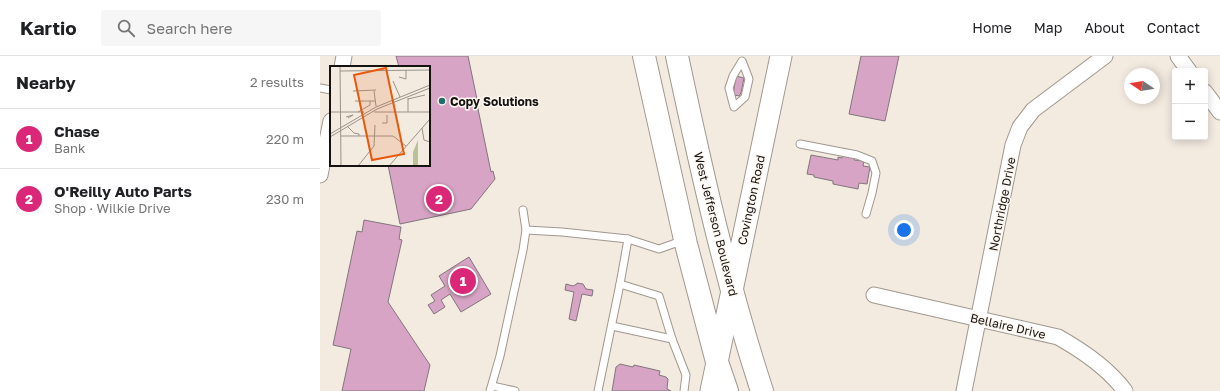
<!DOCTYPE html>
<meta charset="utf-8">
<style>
body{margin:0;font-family:"Golos Text",sans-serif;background:#f6f6f6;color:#202124}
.controls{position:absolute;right:12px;top:12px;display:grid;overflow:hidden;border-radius:4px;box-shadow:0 2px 10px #0003}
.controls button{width:36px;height:36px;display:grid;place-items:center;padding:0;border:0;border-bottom:1px solid #e0e0e0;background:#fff;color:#202124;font:20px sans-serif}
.compass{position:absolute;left:804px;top:12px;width:36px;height:36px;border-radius:50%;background:#fff;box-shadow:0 2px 10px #0003;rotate:282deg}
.you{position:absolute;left:584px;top:174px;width:14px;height:14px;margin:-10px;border:3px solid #fff;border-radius:50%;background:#1a73e8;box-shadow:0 0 0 6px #1a73e833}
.badge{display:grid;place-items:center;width:26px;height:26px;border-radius:50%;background:#db2777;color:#fff;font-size:13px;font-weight:700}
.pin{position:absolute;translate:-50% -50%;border:2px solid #fff;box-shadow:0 1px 4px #0006}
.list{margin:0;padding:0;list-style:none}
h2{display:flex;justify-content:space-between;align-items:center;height:52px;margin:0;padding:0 16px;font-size:17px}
h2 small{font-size:13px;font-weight:400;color:#757577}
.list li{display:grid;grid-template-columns:26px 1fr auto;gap:12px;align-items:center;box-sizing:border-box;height:60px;padding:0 16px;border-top:1px solid #e0e0e0}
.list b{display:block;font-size:15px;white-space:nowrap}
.list p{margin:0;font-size:13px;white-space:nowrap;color:#757577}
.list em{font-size:13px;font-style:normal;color:#757577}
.icon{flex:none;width:22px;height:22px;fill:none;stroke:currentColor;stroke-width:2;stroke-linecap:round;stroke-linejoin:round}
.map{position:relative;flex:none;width:900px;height:335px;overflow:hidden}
header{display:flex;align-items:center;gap:24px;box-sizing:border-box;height:56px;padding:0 20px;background:#fff;border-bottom:1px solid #e0e0e0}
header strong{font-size:19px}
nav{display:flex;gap:22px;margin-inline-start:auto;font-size:14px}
.search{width:280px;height:36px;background:#f6f6f6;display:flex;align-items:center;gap:10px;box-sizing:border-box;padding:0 14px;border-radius:4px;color:#757577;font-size:15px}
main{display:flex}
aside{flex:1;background:#fff}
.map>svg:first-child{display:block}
</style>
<header>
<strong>Kartio</strong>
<div class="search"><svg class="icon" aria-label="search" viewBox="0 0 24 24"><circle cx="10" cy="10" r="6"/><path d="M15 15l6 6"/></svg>Search here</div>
<nav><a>Home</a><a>Map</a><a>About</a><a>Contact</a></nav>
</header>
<main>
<aside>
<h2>Nearby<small>2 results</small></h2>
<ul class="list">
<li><span class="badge">1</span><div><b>Chase</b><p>Bank</p></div><em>220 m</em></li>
<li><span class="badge">2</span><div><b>O'Reilly Auto Parts</b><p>Shop · Wilkie Drive</p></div><em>230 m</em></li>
</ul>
</aside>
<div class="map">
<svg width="900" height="335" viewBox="0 0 900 335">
<rect width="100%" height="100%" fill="#f3eae0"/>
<g fill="#d8a4c5" stroke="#81757c">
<path d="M76,0H148L158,48H157L171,116L173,115L175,123L151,153L80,168L68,109H109V11H79Z"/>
<path d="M541,0H579L565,65L529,58Z"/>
<path d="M416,20L424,22L421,37L420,38V40L413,39Z"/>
<path d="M491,99L518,104V101L522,102L523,99L535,102L534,104L544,105L543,110L550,111L547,128L539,127L538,133L513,128V125L494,121V119L487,118Z"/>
<path d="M44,164L81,171L79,183L82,184L68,246L110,309L104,335H22L31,293L13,289L37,175L42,176Z"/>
<path d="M149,201L171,238L141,256L130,238L121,244L125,251L114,258L108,249L115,245L111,239L125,230L119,220Z"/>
<path d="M257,227L263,228L266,233L273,234L272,240L262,238L256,265L249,263L254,236L245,234L246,228L253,230L257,228Z"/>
<path d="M300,308L313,311L314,309L340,315L339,319L346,321L348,323L347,333L351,335H292L296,311Z"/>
</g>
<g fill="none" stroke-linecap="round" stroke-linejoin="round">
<g stroke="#a0988e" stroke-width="9">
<g id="service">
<path d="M422,5L429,23L425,41L414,51L409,32L413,20Z"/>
<path d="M0,32L11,34"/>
<path d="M480,88L537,99L552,105L556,117L552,137L546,158"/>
<path d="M206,174L242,176L308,183L339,193L364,184"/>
<path d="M300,228L339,240L352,283L366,319L364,335"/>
<path d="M292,270L352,283"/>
<path d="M172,330L195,335"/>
<path d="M170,335L180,300L203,194L206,174L203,154"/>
<path d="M278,335L300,228L308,183"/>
</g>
</g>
<g stroke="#a0988e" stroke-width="17">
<g id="minor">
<path d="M858,0L869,15"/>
<path d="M22,11L24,0"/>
<path d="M885,36L900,56"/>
<path d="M0,119L11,65"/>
<path d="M554,239L738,281C763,295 788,312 805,335"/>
<path d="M644,335L693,89L700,71L713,54L785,0"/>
</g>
</g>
<g stroke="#a0988e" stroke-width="23">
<path id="secondary" d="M391,335L461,0"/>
</g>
<g stroke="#a0988e" stroke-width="24">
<g id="primary">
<path d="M324,0L366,188L397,306L407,335"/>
<path d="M357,0C381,113 406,225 442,335"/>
</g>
</g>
<use href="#service" stroke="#fff" stroke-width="7"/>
<use href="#minor" stroke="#fff" stroke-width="15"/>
<use href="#secondary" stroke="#fff" stroke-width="21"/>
<use href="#primary" stroke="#fff" stroke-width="22"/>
</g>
<circle fill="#246e6a" stroke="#fef8f2" stroke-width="1.5" cx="122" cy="45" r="4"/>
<g text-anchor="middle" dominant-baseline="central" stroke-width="3" stroke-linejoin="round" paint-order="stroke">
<g font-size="12" font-weight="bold" fill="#15120f" stroke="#fef8f2" text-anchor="start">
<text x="130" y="45">Copy Solutions</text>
</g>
<g font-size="12" fill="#15120f" stroke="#fef8f2">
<text transform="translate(431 144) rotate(-78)">Covington Road</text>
<text transform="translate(682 148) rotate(-79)">Northridge Drive</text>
<text transform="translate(396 168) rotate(76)">West Jefferson Boulevard</text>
<text transform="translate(688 270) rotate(13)">Bellaire Drive</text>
</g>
</g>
<g transform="translate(10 10)">
<rect width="100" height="100" fill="#f3eae0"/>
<path d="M88,74V100H83V86Z" fill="#b9c199"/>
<path fill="none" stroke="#9a948c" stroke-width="1" d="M10,0L11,100M10,5L100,4M69,11L76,13V4M63,15L70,31M23,25L46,24M44,25L46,40M78,32V46M78,33L95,29M25,35H45M0,46H34M28,46L40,39V35M44,46H100M16,51L23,49L18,52M52,57H57V49M17,60L24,67L29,68V70M92,62L94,74L100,76M0,68L46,41L100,19M11,70H63L76,80M0,71L47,43L100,22M28,100L44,80L45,59M59,100L100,53"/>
<path fill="#e8590c" fill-opacity="0.15" stroke="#e8590c" stroke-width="2" d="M56,2L74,88L42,94L24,9Z"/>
<rect width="100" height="100" fill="none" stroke="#15120f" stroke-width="2"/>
</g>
</svg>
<div class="controls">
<button>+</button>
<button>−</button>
</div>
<svg class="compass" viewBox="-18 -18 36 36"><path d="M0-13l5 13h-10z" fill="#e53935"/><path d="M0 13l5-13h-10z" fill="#757577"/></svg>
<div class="you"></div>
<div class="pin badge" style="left:143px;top:225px">1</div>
<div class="pin badge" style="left:119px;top:143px">2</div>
</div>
</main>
